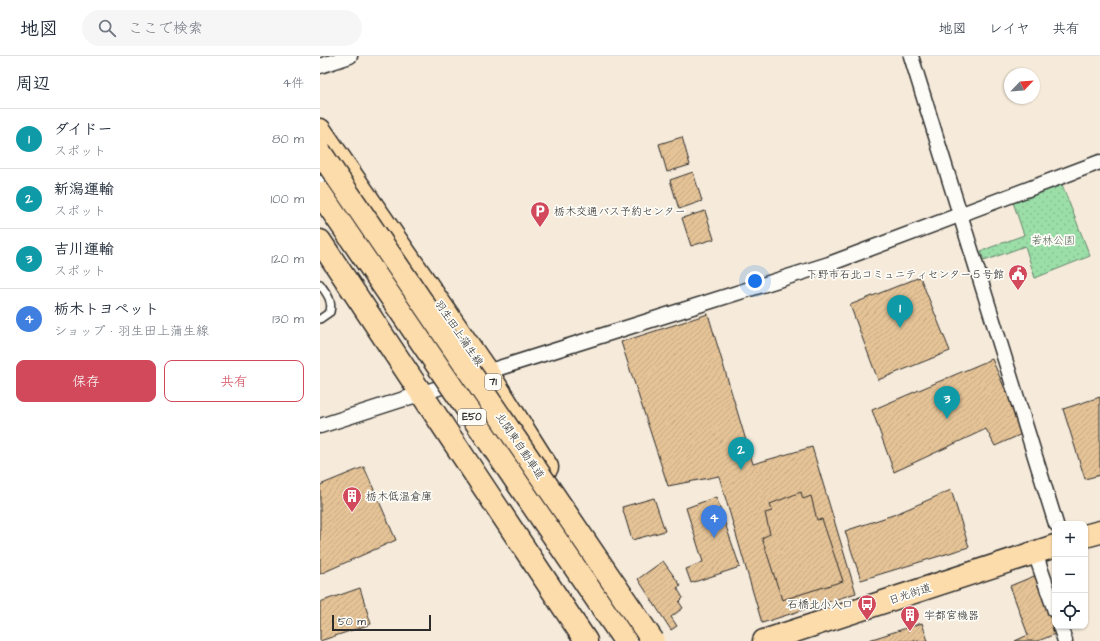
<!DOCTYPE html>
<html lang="ja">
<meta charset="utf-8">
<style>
body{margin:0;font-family:"Architects Daughter","Klee One",sans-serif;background:#f6f6f7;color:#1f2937}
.controls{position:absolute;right:12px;bottom:12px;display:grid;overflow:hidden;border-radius:8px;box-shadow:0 1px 3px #0004}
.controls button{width:36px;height:36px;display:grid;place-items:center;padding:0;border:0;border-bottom:1px solid #e0e1e3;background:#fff;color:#1f2937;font:20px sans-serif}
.compass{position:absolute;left:684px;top:12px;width:36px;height:36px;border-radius:50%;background:#fff;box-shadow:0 1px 3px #0004;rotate:65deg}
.scale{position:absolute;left:12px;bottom:10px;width:99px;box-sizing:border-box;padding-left:4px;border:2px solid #2b2b2b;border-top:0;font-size:11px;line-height:14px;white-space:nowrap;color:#2b2b2b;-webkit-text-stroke:3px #fdfcf7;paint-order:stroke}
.you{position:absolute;left:435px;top:225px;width:14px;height:14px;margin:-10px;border:3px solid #fff;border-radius:50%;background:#1a73e8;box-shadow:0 0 0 6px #1a73e833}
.badge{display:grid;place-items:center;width:26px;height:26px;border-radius:50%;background:#d1495b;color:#fff;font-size:13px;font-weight:700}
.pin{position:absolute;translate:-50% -33px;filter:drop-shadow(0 1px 2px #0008)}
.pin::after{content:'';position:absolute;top:21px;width:14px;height:12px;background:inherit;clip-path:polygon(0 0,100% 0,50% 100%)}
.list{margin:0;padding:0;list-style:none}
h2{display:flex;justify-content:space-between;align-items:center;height:52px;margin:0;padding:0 16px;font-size:17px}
h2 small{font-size:13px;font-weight:400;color:#747a83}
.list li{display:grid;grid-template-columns:26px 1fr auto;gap:12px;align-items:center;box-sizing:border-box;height:60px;padding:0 16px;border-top:1px solid #e0e1e3}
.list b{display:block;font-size:15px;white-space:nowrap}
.list p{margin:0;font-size:13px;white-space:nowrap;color:#747a83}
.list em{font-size:13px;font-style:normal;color:#747a83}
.actions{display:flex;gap:8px;padding:12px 16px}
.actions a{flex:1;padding:9px 0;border:1px solid #d1495b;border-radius:8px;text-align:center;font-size:14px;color:#d1495b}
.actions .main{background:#d1495b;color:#fff}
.icon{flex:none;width:22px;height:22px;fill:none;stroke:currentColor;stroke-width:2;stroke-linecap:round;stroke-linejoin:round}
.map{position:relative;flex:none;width:780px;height:585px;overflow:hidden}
header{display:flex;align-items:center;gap:24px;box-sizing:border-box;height:56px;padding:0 20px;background:#fff;border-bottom:1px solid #e0e1e3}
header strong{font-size:19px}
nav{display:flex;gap:22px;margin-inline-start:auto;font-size:14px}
.search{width:280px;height:36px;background:#f6f6f7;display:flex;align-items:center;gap:10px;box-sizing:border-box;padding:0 14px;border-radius:22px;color:#747a83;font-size:15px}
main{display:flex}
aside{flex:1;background:#fff}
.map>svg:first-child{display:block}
</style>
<header>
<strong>地図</strong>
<div class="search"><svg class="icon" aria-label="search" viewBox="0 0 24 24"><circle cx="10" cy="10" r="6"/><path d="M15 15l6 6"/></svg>ここで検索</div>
<nav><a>地図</a><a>レイヤ</a><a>共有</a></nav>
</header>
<main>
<aside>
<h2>周辺<small>4件</small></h2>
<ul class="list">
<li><span class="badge" style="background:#0f9aa8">1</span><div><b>ダイドー</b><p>スポット</p></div><em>80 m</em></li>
<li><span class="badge" style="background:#0f9aa8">2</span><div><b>新潟運輸</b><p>スポット</p></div><em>100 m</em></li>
<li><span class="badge" style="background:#0f9aa8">3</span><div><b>吉川運輸</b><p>スポット</p></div><em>120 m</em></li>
<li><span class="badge" style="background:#3f7fe0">4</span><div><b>栃木トヨペット</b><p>ショップ · 羽生田上蒲生線</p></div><em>130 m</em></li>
</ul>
<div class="actions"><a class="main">保存</a><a>共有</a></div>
</aside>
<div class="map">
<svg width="780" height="585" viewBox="0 0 780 585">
<defs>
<pattern id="park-dots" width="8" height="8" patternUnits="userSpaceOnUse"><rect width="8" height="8" fill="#9bdea8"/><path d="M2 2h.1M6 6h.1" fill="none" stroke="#86bf91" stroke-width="1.8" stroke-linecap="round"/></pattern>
<pattern id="building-hatch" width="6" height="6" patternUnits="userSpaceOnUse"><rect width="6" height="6" fill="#e5c397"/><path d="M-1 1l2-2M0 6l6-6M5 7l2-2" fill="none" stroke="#c5a882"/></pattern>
</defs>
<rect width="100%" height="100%" fill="#f6ebda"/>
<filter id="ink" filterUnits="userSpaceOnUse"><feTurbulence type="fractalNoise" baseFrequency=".025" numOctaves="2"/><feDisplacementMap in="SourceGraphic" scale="8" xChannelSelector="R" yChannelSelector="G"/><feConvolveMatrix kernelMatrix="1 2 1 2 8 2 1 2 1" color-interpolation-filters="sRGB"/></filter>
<g filter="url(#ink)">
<path fill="url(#park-dots)" stroke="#63846a" d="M741,126L770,200L715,222L705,190L664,205L661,195L704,179L693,146Z"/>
<g fill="url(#building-hatch)" stroke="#2b2b2b">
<path d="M362,81L370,109L347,116L339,88Z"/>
<path d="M373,116L382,145L359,153L350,124Z"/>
<path d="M385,155L394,183L371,190L362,162Z"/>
<path d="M600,221L630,295L558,324L530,249Z"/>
<path d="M388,258L433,408L492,391L536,537L442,567L399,420L348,430L301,286Z"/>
<path d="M672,303L704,377L675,390L666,373L574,416L552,354Z"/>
<path d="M780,341V419L765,423L743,353Z"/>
<path d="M44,411L76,484L0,518V429Z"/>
<path d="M631,434L649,491L541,524L525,475L576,458Z"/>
<path d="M481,436L483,443L491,440L497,464L502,463L523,525L462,544L442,482L450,478L445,457L452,455L450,448Z"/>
<path d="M396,441L420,511L371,527L366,513L383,506L366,452Z"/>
<path d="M334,442L345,475L312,484L302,451Z"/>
<path d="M343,505L361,530L357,532L363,542L359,546L363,552L351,561L357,570L351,574L318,523Z"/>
<path d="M719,518L738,577L718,585H695L708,579L690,530Z"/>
<path d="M40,532L51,568L0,585V546Z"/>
<path d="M602,567L608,585H546Z"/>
</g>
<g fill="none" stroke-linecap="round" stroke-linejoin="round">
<g stroke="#2b2b2b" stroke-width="10">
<g id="service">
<path d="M0,124L12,117"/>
<path d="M0,228C6,237 13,244 10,256L0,263"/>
</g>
</g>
<g stroke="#2b2b2b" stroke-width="17">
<g id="minor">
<path d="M591,0L736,468"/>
<path d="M0,10L30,0"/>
<path d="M160,318L509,208L780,106"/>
<path d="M0,370L137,326"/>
<path d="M715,497L735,555"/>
<path d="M740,570L745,585"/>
</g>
</g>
<g stroke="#2b2b2b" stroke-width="25">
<g id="primary">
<path d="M0,74L167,316L227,411"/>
<path d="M0,185L266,585"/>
</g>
</g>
<g stroke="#2b2b2b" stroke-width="25">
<g id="trunk">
<path d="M765,480L780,476"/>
<path d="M444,585L735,490"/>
</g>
</g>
<use href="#service" stroke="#fdfcf7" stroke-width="7"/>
<use href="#minor" stroke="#fdfcf7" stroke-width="14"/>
<use href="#primary" stroke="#fddcac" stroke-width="22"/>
<use href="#trunk" stroke="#fddcac" stroke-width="22"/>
<g stroke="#2b2b2b" stroke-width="25" stroke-linecap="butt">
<g id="motorway-bridge">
<path d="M0,96L333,585"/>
<path d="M0,137L305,585"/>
</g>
</g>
<use href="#motorway-bridge" stroke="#fddcac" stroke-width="22"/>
</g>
</g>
<defs>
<g id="parking-pin" transform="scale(1)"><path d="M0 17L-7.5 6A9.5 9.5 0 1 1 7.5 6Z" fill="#d1495b" stroke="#fdfcf7"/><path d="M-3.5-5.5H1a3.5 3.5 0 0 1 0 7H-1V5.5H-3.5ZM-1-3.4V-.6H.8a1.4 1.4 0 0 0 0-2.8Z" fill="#fff"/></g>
<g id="civic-pin" transform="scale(1)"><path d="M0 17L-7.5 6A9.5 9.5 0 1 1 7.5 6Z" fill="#d1495b" stroke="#fdfcf7"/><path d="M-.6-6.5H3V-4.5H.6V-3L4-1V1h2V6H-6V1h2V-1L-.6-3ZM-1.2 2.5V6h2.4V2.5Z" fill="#fff"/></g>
<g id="building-pin" transform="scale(1)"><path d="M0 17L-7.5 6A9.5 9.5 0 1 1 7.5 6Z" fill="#d1495b" stroke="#fdfcf7"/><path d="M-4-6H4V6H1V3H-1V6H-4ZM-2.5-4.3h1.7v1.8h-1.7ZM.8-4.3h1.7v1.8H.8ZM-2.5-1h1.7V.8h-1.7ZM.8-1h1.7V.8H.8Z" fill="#fff"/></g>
<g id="bus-pin" transform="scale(1)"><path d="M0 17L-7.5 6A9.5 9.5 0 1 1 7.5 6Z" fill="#d1495b" stroke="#fdfcf7"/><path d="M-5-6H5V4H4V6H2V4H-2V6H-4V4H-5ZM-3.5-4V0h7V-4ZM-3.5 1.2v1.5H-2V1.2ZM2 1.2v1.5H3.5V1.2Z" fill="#fff"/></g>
</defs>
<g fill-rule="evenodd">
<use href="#parking-pin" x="220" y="155"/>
<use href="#civic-pin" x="698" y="218"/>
<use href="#building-pin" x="32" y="440"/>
<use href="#bus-pin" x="547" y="548"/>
<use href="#building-pin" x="590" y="559"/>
</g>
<g text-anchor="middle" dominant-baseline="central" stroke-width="3.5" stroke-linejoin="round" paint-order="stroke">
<g fill="#fdfcf7" stroke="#6a6a68" stroke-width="1">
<rect x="165" y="318" width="16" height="16" rx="3"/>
<rect x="138" y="353" width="28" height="16" rx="3"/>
</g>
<g font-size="10" font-weight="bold" fill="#2b2b2b">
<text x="173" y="326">71</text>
<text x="152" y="361">E50</text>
</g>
<g font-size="11" fill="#2b2b2b" stroke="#fdfcf7" text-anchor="start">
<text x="234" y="155">栃木交通バス予約センター</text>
<text x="684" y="218" text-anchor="end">下野市石北コミュニティセンター５号館</text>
<text x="46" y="440">栃木低温倉庫</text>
<text x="533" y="548" text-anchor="end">石橋北小入口</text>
<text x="604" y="559">宇都宮機器</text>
</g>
<g font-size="11" fill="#4d6150" stroke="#fdfcf7">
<text x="733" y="184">若林公園</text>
</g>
<g font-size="11" fill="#2b2b2b" stroke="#fdfcf7">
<text transform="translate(139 277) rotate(56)">羽生田上蒲生線</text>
<text transform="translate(200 390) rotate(56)">北関東自動車道</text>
<text transform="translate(590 538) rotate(-18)">日光街道</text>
</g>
</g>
</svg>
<div class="controls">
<button>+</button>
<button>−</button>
<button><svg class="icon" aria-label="locate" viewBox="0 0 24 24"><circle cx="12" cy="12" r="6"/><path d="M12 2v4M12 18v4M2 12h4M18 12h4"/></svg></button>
</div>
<svg class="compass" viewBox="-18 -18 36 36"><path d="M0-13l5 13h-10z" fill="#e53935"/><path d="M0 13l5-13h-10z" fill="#747a83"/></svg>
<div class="scale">50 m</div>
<div class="you"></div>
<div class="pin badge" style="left:580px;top:272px;background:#0f9aa8">1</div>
<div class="pin badge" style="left:421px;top:414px;background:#0f9aa8">2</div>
<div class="pin badge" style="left:627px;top:363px;background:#0f9aa8">3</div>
<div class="pin badge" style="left:394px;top:482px;background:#3f7fe0">4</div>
</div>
</main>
